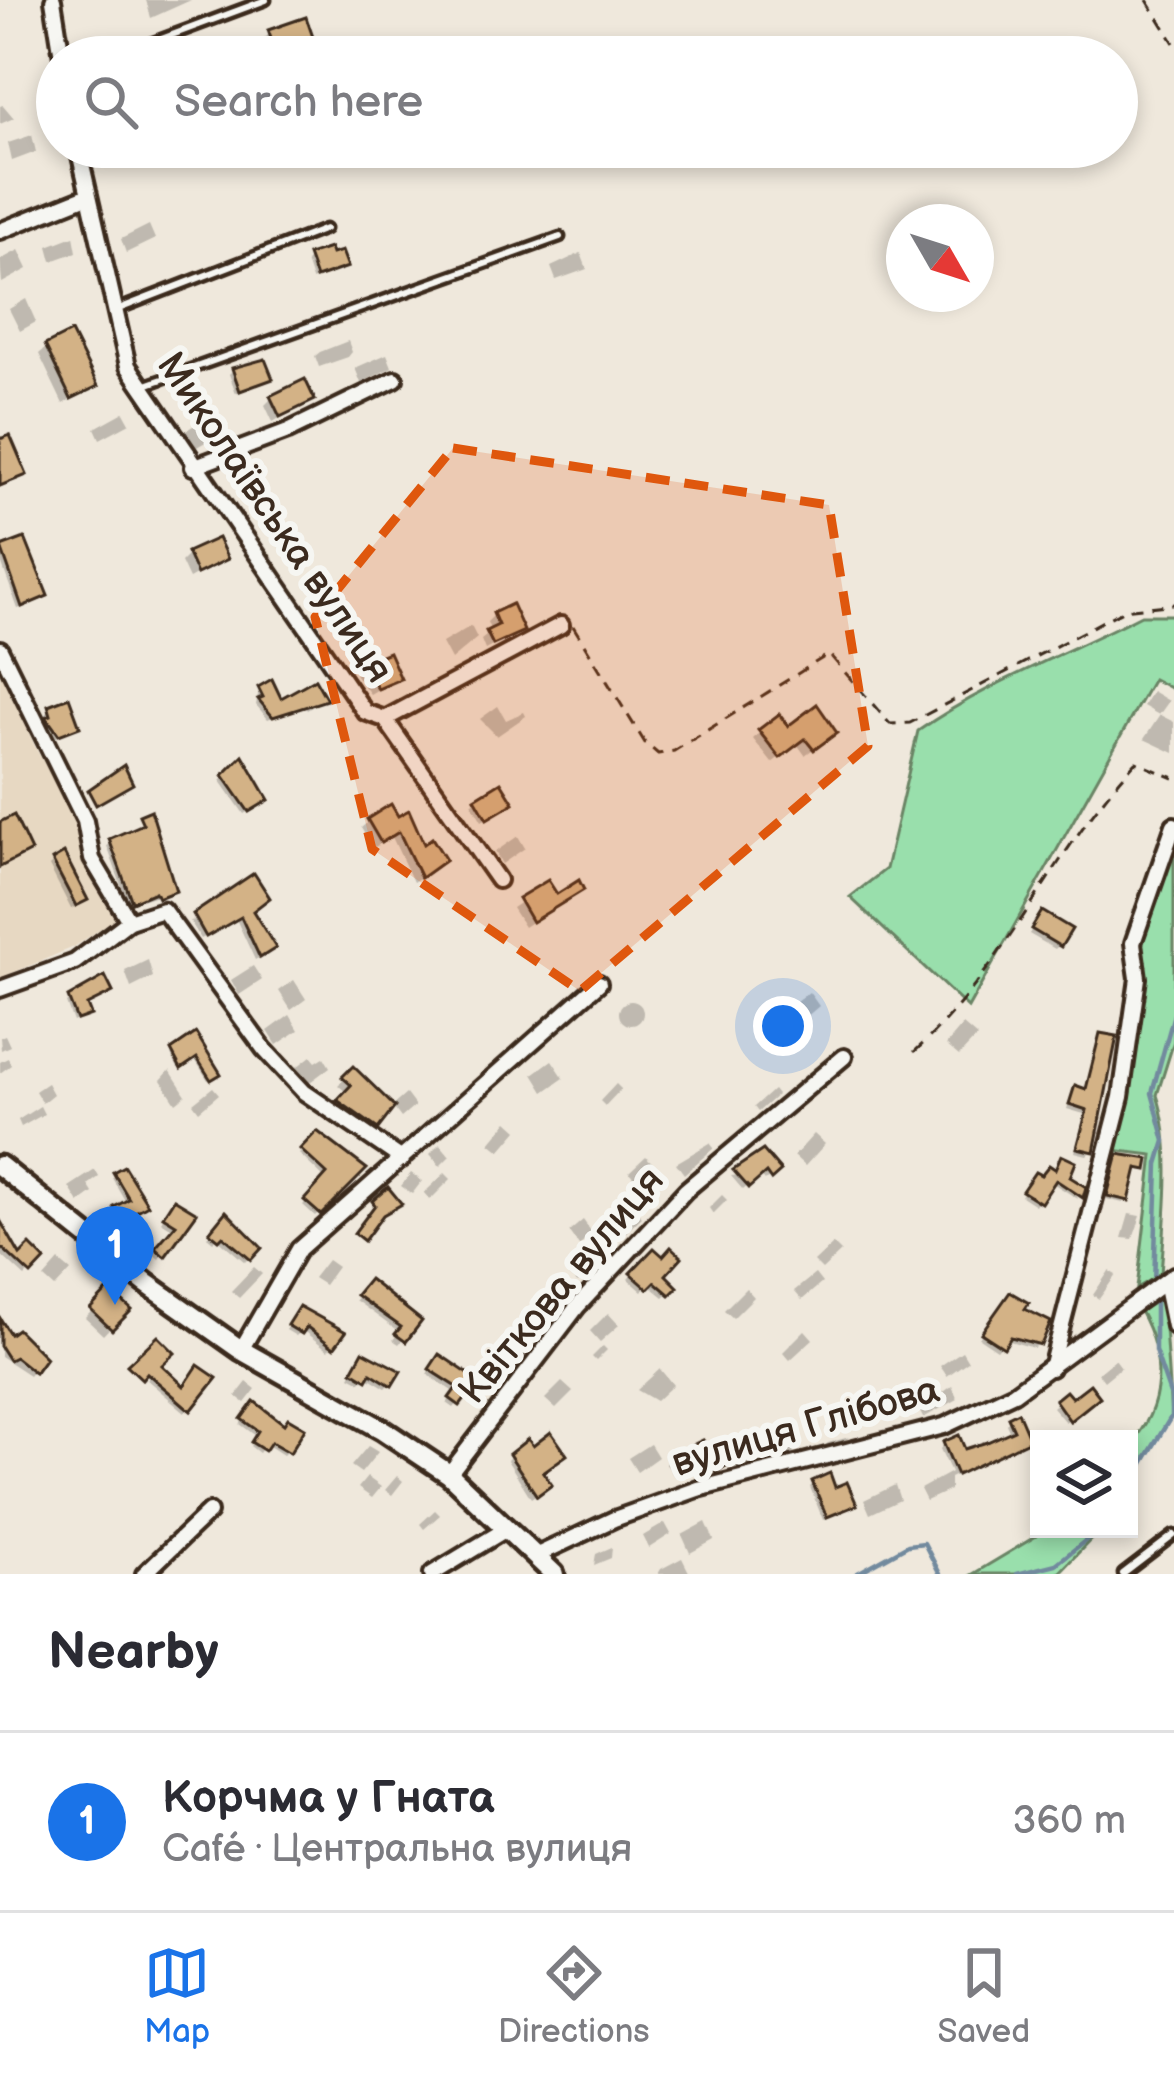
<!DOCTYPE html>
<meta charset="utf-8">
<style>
body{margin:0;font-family:"Balsamiq Sans",sans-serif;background:#f2f2f3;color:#2b2b33}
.controls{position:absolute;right:36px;bottom:36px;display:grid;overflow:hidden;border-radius:0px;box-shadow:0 6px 18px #0003}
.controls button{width:108px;height:108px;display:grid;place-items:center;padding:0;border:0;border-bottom:3px solid #e1e1e2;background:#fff;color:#2b2b33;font:60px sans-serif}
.compass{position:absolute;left:886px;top:204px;width:108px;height:108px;border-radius:50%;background:#fff;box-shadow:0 6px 18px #0003;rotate:129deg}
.you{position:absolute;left:783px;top:1026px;width:42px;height:42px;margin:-30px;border:9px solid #fff;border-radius:50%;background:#1a73e8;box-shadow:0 0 0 18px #1a73e833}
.badge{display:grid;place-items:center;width:78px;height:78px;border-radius:50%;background:#1a73e8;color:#fff;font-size:39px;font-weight:700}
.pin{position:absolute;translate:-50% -99px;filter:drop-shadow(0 3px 6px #0008)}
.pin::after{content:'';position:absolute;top:63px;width:42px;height:36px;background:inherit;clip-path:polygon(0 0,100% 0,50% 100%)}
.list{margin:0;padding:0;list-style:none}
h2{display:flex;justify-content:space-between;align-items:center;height:156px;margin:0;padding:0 48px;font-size:51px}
h2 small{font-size:39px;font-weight:400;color:#7c7c81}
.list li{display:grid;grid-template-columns:78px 1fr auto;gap:36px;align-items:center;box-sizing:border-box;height:180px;padding:0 48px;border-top:3px solid #e1e1e2}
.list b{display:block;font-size:45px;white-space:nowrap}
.list p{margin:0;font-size:39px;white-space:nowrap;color:#7c7c81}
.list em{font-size:39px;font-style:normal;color:#7c7c81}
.icon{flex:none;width:66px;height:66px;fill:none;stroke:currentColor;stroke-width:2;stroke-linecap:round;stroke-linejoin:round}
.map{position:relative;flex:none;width:1174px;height:1574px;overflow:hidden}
.search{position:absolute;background:#fff;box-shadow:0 6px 18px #0003;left:36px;right:36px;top:36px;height:132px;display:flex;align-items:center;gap:30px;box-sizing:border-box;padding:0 42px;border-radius:66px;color:#7c7c81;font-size:45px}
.sheet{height:336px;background:#fff}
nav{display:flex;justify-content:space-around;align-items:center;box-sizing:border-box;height:168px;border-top:3px solid #e1e1e2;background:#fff;font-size:33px;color:#7c7c81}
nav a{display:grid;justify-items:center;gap:6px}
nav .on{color:#1a73e8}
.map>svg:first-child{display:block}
</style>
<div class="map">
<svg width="1174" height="1574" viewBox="0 0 1174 1574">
<rect width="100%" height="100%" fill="#efe8dc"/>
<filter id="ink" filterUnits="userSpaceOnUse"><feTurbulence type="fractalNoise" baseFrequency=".00833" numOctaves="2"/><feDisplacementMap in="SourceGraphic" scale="24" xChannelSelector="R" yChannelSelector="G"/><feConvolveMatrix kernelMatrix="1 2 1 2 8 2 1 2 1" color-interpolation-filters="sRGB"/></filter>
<g filter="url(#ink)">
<path fill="#e7d8c2" d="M0,666L36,749L78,822L81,848L117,917L74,947L0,978Z"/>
<g fill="#99dfac" stroke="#6a8465" stroke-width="3">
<path d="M1141,615H1174V690L1153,679L968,1008L850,897L886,869L918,731C988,682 1066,654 1141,615Z"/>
<path d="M1174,821V1041L1157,1095C1174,1146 1165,1217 1161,1274L1137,1288L1153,1155L1104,1149L1133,982L1128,932Z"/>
<path d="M1163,1297L1171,1417L1129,1487V1445C1166,1407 1165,1356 1140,1311Z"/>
<path d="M1048,1529H1101L1058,1574H973Z"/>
</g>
<g fill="#0003">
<path d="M146,0H191L151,18Z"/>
<path d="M270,33L311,39L269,57L263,40Z"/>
<path d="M3,105L14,118L0,124V106Z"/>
<path d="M32,135L36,152L12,161L8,143Z"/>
<path d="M120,147H140L124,157Z"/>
<path d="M149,225L155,239L126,253L121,239Z"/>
<path d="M74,236L77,252L52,261L48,246Z"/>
<path d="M19,250L28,269L2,283L0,260Z"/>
<path d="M581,253L587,269L556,280L551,267Z"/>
<path d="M310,258L344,266L312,280L306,262Z"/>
<path d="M26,299L36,322L20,331L9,309Z"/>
<path d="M348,341L352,352L348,357L319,367L315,356L320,352Z"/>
<path d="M47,347L94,385L63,404L39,354Z"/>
<path d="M387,354L392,367L361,383L355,368Z"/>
<path d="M233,370L269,378L236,393L229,374Z"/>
<path d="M272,398L311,399L273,422L265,405Z"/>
<path d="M124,412L130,423L100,439L95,428Z"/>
<path d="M207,418L216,436L195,448L181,433Z"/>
<path d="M2,549L45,595L41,600L18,609L0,559Z"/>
<path d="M189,554L224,559L189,579L181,562Z"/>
<path d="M494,615L520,631L485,650L481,640L491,632L487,622Z"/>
<path d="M471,626L477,638L451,660L442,643Z"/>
<path d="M388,656L397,678L370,694L355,674Z"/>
<path d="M259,689L280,702L323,700L307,710L303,704L268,719L256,705Z"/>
<path d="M1152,691L1169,701L1159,715L1143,706Z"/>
<path d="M498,706L506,720L524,712L526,716L497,736L480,719Z"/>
<path d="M49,707L76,727L51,740L41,726Z"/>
<path d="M1160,715L1174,722V753L1144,739Z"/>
<path d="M787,730L826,740L805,755L797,744L772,763L753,739L760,732Z"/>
<path d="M243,760L261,803L244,814L221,781Z"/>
<path d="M476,800L506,806L482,821L472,804Z"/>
<path d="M141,817L173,890L128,904L107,846L140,828Z"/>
<path d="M397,820L436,867L413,882L392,837L373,848L361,828L369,821Z"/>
<path d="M518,836L525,848L502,864L495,852Z"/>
<path d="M53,862L81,904L71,909L49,866Z"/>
<path d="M548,884L556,898L581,889L524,927L512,908Z"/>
<path d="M250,911L268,952L255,960L236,919L201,939L190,921Z"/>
<path d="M1038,919L1059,945L1055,949L1029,934Z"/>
<path d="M148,960L153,977L131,988L125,971Z"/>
<path d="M253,966L262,980L239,995L231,980Z"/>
<path d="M294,980L306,999L291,1010L279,991Z"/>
<path d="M809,992L819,1006L798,1024L787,1009Z"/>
<path d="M70,999L87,1014L73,1022L66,1003Z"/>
<circle cx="631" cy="1013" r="12"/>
<path d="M290,1015L299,1030L277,1045L268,1031Z"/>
<path d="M963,1025L977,1037L959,1056L946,1045Z"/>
<path d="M5,1035L10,1046L1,1050L0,1037Z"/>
<path d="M1101,1036L1091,1151L1087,1155L1075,1152L1084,1114L1067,1109L1072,1093L1084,1091Z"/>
<path d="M195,1037L217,1073L208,1080L194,1058L178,1068L171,1055Z"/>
<path d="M311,1056L316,1062L324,1057L330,1067L306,1085L293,1070Z"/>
<path d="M8,1058L11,1065L0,1073V1062Z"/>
<path d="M552,1060L564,1078L544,1092L533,1074Z"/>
<path d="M170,1070L186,1095L176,1103L161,1080Z"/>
<path d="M353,1071L391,1107L406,1094L415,1106L401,1118L392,1106L370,1133L334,1107L347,1093L338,1085Z"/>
<path d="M47,1083L53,1094L42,1103L35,1091Z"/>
<path d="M616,1084L621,1089L605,1106L600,1101Z"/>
<path d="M213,1087L219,1094L199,1111L193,1103Z"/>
<path d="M773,1090L777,1095L758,1112L754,1107Z"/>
<path d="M40,1106L44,1114L21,1127L18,1120Z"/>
<path d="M508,1121L518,1130L500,1151L490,1143Z"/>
<path d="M814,1134L825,1144L805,1166L794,1156Z"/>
<path d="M318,1135L362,1169L315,1216L303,1205L326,1180L299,1154Z"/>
<path d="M710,1143L714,1148L684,1174L676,1163Z"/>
<path d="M440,1144L450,1156L440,1166L430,1154Z"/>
<path d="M646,1156L661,1173L644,1189L629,1172Z"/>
<path d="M1119,1157L1144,1168L1133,1170L1123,1203L1106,1199Z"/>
<path d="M1061,1158L1078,1199L1051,1182L1035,1205L1021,1196L1032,1179L1054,1172Z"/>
<path d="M95,1170L99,1177L88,1185L93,1193L79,1203L69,1187Z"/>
<path d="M777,1171L765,1181L760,1175L743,1190L731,1176Z"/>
<path d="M411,1173L422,1181L412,1194L401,1186Z"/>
<path d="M445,1173L451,1179L430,1200L424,1193Z"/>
<path d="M115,1175L141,1208L117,1221L113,1213L127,1204L112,1178Z"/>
<path d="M722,1195L727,1200L713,1214L709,1208Z"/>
<path d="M631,1206L642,1217L625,1233L614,1222Z"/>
<path d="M170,1207L192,1214L159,1259L153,1254L174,1229L161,1221Z"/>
<path d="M1129,1214L1141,1216L1133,1239L1122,1238Z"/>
<path d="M226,1215L258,1248L245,1262L217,1238L213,1242L207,1237Z"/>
<path d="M583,1220L593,1234L579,1246L569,1232Z"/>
<path d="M0,1226L19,1259L41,1260L25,1277L0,1254Z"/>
<path d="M833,1244L841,1252L822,1270L814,1262Z"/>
<path d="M654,1252L663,1260L661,1276L674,1287L664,1297L648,1284L642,1291L628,1279Z"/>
<path d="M581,1256L593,1266L578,1283L567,1274Z"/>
<path d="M327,1260L337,1267L324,1285L313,1278Z"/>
<path d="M59,1261L71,1271L55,1288L44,1278Z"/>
<path d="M254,1267L262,1274L239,1298L231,1291Z"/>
<path d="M1109,1271L1116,1275L1099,1299L1093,1295Z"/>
<path d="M815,1274L822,1283L802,1300L794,1291Z"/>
<path d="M370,1283L418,1322L399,1344L393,1340L399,1332L355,1300Z"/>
<path d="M746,1288L754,1297L733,1318L724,1310Z"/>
<path d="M109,1293L127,1310L103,1335L85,1318Z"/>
<path d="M1006,1300L1021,1310L1038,1344L1034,1348L1006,1340L997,1350L979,1338Z"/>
<path d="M608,1313L619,1325L600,1342L590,1331Z"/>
<path d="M296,1314L342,1333L328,1350L302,1330L296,1336L286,1330Z"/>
<path d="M520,1324L508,1373L501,1380L491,1372L497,1364L491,1360Z"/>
<path d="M0,1329L42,1359L29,1375L0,1356Z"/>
<path d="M805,1330L813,1339L790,1360L783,1352Z"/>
<path d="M603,1346L607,1350L596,1361L592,1357Z"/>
<path d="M962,1351L968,1361L947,1376L940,1366Z"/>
<path d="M360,1359L390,1384L386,1388L366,1376L361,1382L350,1376Z"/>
<path d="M1115,1359L1121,1367L1104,1381L1098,1373Z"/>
<path d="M435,1361L475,1382L454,1408L447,1403L455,1393L427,1374Z"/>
<path d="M159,1366L184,1389L213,1378L185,1412L146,1379Z"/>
<path d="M660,1369L673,1385L656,1401L637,1390Z"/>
<path d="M247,1382L256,1389L245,1403L236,1396Z"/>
<path d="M562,1382L573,1392L556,1409L545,1399Z"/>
<path d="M952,1386L958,1399L923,1418L919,1410Z"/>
<path d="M1066,1395L1071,1402L1092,1401L1065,1422L1052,1407Z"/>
<path d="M254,1405L287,1451L283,1455L266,1444L259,1453L250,1446L256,1436L240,1424Z"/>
<path d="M1010,1419L1022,1443L950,1478V1490L926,1501L920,1489L951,1472L940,1449L944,1444L963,1453L1011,1435L1006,1424Z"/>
<path d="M849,1437L845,1441L824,1447L828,1443Z"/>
<path d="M650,1444L658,1457L637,1472L628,1458Z"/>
<path d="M368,1446L378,1452L361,1473L351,1466Z"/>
<path d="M796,1446L793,1454L778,1458L781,1450Z"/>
<path d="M744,1452L750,1463L735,1469L731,1461Z"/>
<path d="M708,1455L726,1465L712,1473L704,1457L674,1476L665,1462Z"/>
<path d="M511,1456L540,1472L544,1489L531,1498L507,1460Z"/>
<path d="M397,1476L403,1481L392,1495L385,1490Z"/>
<path d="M367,1477L381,1487L372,1498L358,1488Z"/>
<path d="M814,1483L833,1491L853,1504L823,1520L810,1487Z"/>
<path d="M895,1485L900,1500L870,1514L864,1500Z"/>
<path d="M435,1510L440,1515L424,1529L420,1524Z"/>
<path d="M706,1522L714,1540L690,1553L682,1535Z"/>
<path d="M665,1523L671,1534L649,1548L643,1536Z"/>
<path d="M612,1547L611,1558L594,1565L596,1554Z"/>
<path d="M682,1558L690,1574H658L661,1569Z"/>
</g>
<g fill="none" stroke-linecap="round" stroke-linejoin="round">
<g stroke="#728a9e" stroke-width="4.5">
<path d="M1154,1284L1158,1164L1165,1141L1152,1093L1174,1014"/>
<path d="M1129,1486L1171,1417V1397L1155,1351V1296"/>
<path d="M856,1574L908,1545L924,1543L940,1574"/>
<path d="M1017,1574L1056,1564L1100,1529"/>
</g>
</g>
<g fill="#d3b286" stroke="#3b2a1e" stroke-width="3">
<path d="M306,17L314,40L276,53L268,30Z"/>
<path d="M330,248L332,254L342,251L348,267L316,278L308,255Z"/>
<path d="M71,332L98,386L71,399L45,345Z"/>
<path d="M265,359L273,379L240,391L232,368Z"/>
<path d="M305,379L315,400L280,417L270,396Z"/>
<path d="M10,435L27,475L0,486V439Z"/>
<path d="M25,538L48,596L22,607L1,547Z"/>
<path d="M218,538L228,559L197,574L187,552Z"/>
<path d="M512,604L524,631L493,645L486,631L498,625L493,613Z"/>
<path d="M389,652L401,679L378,689L360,664Z"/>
<path d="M272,679L281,698L315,679L327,700L273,717L258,699L263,697L258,687Z"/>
<path d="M69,697L80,727L59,735L46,717L51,715L48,705Z"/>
<path d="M817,704L837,733L814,750L805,739L780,758L758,730L779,714L788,726Z"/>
<path d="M243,755L269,800L249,812L223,775Z"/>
<path d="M124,765L133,784L96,805L88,790Z"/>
<path d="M501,782L514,803L487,819L475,798Z"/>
<path d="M391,804L398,816L409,810L424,844L432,838L446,860L421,878L399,832L381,843L367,819Z"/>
<path d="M151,810L176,891L158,898L155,892L132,902L109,839L143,824L139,815Z"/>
<path d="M14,815L31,851L0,867V822Z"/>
<path d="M64,853L88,900L76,906L52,860Z"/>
<path d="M254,873L270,898L253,911L276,948L260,958L241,917L206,937L193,914Z"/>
<path d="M548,880L557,894L579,880L584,890L532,922L518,898Z"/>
<path d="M1042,911L1072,929L1061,947L1031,929Z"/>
<path d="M105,976L113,992L87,1005L91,1015L77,1020L68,997Z"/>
<path d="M196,1033L221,1074L211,1080L197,1058L181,1069L171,1050Z"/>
<path d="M1100,1033L1117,1036L1094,1152L1077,1148L1087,1110L1069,1104L1075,1085L1086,1089Z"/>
<path d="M353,1066L395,1107L378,1129L337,1100L351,1085L342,1077Z"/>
<path d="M317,1131L367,1169L321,1215L304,1200L327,1174L300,1149Z"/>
<path d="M763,1150L781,1171L771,1180L766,1173L749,1188L733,1170Z"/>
<path d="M1118,1154L1149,1159L1147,1170L1137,1168L1129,1201L1107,1196Z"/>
<path d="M1061,1155L1076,1162L1070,1177L1086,1187L1083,1198L1056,1180L1041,1203L1022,1191L1035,1172L1041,1175L1049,1165L1055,1169Z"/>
<path d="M124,1166L148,1205L121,1220L114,1207L129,1199L113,1172Z"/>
<path d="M388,1187L402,1204L383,1215L364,1241L354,1233L375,1205L372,1201Z"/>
<path d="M174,1199L197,1213L165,1257L155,1248L176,1224L163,1216Z"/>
<path d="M226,1211L262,1248L251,1260L223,1236L219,1240L209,1232Z"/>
<path d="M0,1220L20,1255L30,1245L45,1260L31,1275L0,1246Z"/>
<path d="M671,1247L682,1257L666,1275L678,1287L670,1295L655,1282L648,1289L630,1273L654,1248L663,1256Z"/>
<path d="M369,1279L422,1321L406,1342L395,1334L401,1327L356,1295Z"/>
<path d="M109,1289L132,1310L112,1330L90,1309Z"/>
<path d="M1010,1292L1029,1303L1025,1309L1051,1322L1041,1345L1011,1337L1004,1348L981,1333Z"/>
<path d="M299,1306L346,1332L334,1348L307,1327L302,1334L287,1325Z"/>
<path d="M527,1313L536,1320L530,1328L538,1334L510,1375L496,1363L502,1356L496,1351Z"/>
<path d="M0,1318L10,1334L17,1329L46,1358L35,1373L15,1357L9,1360L0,1346Z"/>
<path d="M158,1336L175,1353L162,1365L184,1386L198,1365L217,1378L191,1411L147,1373L142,1379L127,1365Z"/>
<path d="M363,1351L401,1371L392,1386L371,1373L367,1380L352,1371Z"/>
<path d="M439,1354L479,1381L460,1406L449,1398L457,1387L429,1369Z"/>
<path d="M1090,1384L1100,1397L1070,1421L1055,1400L1066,1391L1072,1398Z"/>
<path d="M254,1401L284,1424L288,1418L305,1428L290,1453L271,1442L265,1451L251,1442L258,1431L241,1419Z"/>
<path d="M1018,1412L1030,1440L957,1475L943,1442L959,1435L965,1449L987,1442L1014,1430L1008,1417Z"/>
<path d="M551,1432L567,1455L543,1472L552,1485L537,1496L509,1454L528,1439L533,1446Z"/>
<path d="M703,1440L709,1451L723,1443L733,1462L716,1472L708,1456L679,1475L667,1457Z"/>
<path d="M830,1473L835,1487L847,1482L857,1505L827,1517L812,1481Z"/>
</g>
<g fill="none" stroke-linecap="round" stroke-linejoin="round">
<g stroke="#3b2a1e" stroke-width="15">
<g id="service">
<path d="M113,57L266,0"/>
<path d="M116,310L325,229"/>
<path d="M143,386L560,237"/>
<path d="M1123,1574L1174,1535"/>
</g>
</g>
<g stroke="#3b2a1e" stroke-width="22">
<g id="minor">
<path d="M53,0L62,57"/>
<path d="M78,147L128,366L365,712L385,719L561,625"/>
<path d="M0,231L87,196"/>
<path d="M193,467L288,431L395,379"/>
<path d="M0,649L85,821L92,859L129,921"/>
<path d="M385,719L498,880"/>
<path d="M0,989L75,962L129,921L163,910L264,1049L304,1092L402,1159"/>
<path d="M1165,1282L1174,1326"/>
<path d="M241,1350L299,1249L599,983"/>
<path d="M1051,1368L1121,1097L1138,978L1133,943L1174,825"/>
<path d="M449,1474L577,1307L686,1190L844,1057"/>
<path d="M535,1556L614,1519L698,1489L944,1426L1014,1393L1174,1275"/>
<path d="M144,1574L209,1512"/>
<path d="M432,1574L508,1528"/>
</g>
</g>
<g stroke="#3b2a1e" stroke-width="27">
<path id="secondary" d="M0,1166L146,1283L241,1350L383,1430L449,1474L554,1574"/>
</g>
<g stroke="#3b2a1e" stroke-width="3" stroke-dasharray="12 9" stroke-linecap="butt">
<path d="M1147,0L1174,43"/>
<path d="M573,626L645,743L658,754L674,751L829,654L890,724L910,723L1124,610L1174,604"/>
<path d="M914,1052C1005,970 1052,851 1136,762L1174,778"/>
</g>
<use href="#service" stroke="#f6f6f2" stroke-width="6"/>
<use href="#minor" stroke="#f6f6f2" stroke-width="14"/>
<use href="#secondary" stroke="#f6f6f2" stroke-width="18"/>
</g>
</g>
<path fill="#df570d" fill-opacity="0.2" stroke="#df570d" stroke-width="9" stroke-dasharray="24 15" stroke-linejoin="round" d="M453,448L829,505L868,746L580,991L372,849L315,617Z"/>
<g text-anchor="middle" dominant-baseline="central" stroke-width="12" stroke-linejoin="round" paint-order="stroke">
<g font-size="39" fill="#3b2a1e" stroke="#f6f6f2">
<text transform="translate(274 518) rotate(56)">Миколаївська вулиця</text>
<text transform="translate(562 1286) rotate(-50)">Квіткова вулиця</text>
<text transform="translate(806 1427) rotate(-16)">вулиця Глібова</text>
</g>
</g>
</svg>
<div class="controls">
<button><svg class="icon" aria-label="layers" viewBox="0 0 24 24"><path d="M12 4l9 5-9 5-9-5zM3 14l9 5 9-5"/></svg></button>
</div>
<svg class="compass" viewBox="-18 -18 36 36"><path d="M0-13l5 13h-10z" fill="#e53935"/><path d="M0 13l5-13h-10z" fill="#7c7c81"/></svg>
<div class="you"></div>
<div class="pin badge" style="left:115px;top:1305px">1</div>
<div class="search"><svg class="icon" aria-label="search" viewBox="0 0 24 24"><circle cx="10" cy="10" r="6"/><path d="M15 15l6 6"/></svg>Search here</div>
</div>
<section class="sheet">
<h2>Nearby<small></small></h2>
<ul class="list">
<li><span class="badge">1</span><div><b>Корчма у Гната</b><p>Café · Центральна вулиця</p></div><em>360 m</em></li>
</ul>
</section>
<nav>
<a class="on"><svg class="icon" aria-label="map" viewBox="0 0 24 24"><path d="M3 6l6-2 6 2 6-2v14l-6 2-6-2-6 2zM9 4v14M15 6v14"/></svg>Map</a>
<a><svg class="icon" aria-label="directions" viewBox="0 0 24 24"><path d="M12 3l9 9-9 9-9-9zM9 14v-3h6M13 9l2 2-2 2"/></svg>Directions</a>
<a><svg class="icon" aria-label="saved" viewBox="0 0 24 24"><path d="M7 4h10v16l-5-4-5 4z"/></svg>Saved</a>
</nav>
